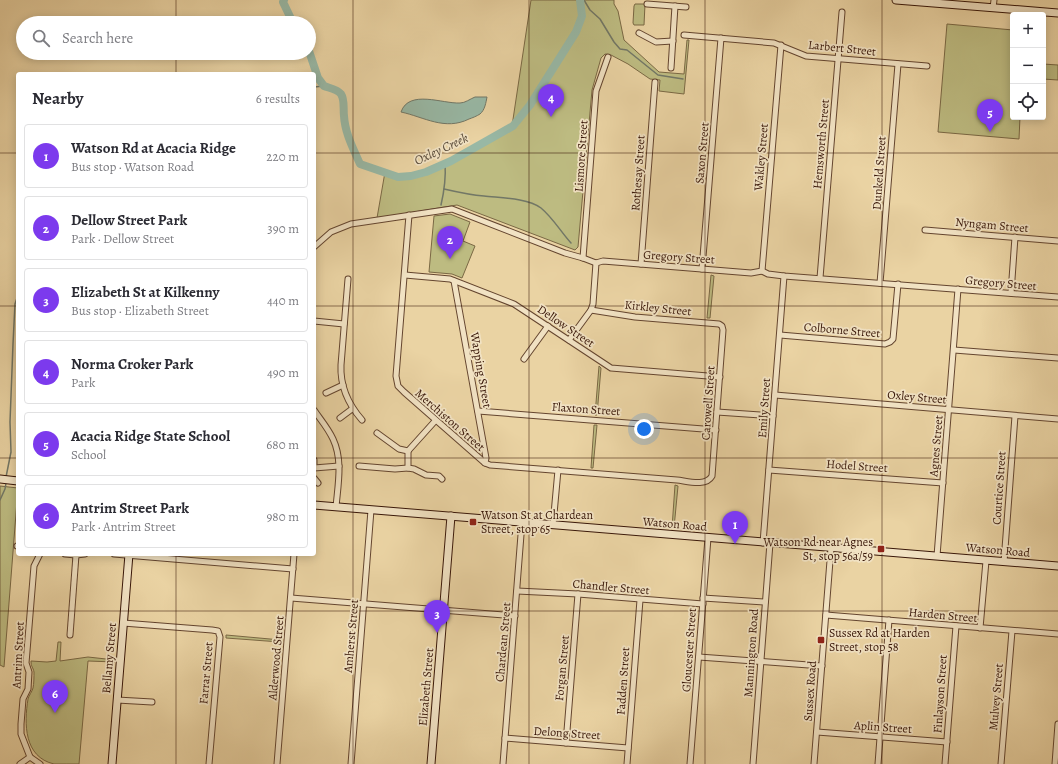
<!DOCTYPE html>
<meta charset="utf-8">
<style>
body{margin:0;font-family:Alegreya,serif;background:#f2f2f3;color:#2b2b33}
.controls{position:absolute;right:12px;top:12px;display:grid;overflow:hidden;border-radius:4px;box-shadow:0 2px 10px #0003}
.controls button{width:36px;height:36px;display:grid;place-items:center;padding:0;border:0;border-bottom:1px solid #e1e1e2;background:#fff;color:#2b2b33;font:20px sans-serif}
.you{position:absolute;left:644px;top:429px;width:14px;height:14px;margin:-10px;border:3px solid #fff;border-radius:50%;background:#1a73e8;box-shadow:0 0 0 6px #1a73e833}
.badge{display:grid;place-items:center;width:26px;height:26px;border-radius:50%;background:#7c3aed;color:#fff;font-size:13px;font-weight:700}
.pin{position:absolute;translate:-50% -33px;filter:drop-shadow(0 1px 2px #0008)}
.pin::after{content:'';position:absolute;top:21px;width:14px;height:12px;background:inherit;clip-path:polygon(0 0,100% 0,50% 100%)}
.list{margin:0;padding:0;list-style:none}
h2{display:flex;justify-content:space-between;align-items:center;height:52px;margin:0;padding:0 16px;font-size:17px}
h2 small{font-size:13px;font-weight:400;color:#7c7c81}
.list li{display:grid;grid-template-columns:26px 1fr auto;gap:12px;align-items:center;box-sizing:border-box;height:64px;margin:0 8px 8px;padding:0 8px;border:1px solid #e1e1e2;border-radius:4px}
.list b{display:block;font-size:15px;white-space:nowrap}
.list p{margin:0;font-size:13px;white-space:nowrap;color:#7c7c81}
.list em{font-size:13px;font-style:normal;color:#7c7c81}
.icon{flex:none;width:22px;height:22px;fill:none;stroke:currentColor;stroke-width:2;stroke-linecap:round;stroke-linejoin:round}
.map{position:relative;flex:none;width:1058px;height:764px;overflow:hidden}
.search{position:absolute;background:#fff;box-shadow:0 2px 10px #0003;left:16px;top:16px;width:300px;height:44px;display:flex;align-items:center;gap:10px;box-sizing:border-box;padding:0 14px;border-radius:22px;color:#7c7c81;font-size:15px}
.panel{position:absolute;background:#fff;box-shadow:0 2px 10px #0003;left:16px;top:72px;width:300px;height:484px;border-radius:4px}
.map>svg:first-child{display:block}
</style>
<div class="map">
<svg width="1058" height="764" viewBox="0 0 1058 764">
<rect width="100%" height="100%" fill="#ead3a3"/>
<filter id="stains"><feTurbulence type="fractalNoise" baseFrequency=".005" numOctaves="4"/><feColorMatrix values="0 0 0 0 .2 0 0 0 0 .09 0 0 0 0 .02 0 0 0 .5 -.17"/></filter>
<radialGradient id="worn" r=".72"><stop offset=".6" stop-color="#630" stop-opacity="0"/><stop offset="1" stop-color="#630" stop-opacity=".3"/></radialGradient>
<g fill="#bdbb81" stroke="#7a6844">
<path d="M531,0H614V4L618,11L624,40L659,72L684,74L687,40H689L684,94L659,91L660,80L650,79L628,64L611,55L605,54L601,58L592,90L578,247L575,250L457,205L377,218L385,172C394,175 402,178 412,176C443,170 485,141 512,126Z"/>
<path d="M635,4H645L644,25H634L633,23L634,6Z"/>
<path d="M947,24L1013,30V117H1020L1019,139L938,132Z"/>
<path d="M1043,64L1058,65V80L1043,79Z"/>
<path d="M450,214L470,222L463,241L475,246L462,278L452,274L429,272L434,216Z"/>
<path d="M711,275L714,276L710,318H707Z"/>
<path d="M599,366L601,368L597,415H595Z"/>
<path d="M594,425H597L593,468H591Z"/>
<path d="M675,485L678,486L674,528H672Z"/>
<path d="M0,486L18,488L4,667L0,665Z"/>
<path d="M226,635L281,640L280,642L226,638Z"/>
<path d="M58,642H61L60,661L88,657L115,660V662L88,661L79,764C71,764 62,764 54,764C24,757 24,724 28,699C29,695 32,692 33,688C34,684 34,676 34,672C33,667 31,667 31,661L47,662L56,661Z"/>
</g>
<path fill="#98b8a5" stroke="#727766" d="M475,97H487C486,102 485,110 480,114C477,116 472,118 469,119C445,131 424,117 401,112C409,89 443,104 460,103C465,103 470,99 475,97Z"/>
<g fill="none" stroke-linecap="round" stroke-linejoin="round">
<g stroke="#727766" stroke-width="1.5">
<path d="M584,0L590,10L600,19L614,42L620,49L627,50L658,75L683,79"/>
<path d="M314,87L324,86"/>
<path d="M444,189C457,192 470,195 484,196C500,198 527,198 541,208C553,218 561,232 571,243"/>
<path d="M441,205C444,192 446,177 445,163"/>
<path d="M6,477L11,452L10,422L13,344L15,304L18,295"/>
<path d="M0,500L5,489L6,483"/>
</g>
<g stroke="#98b8a5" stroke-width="8">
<path d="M284,0L283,2L293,23"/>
<path d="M309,51L318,78L324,86C329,88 337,89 341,94C345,100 343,109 344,116C345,133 353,148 360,164L398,177L411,176L426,172L451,161L513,126L530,105L576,32L582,16L580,0"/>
</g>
<g stroke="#64452f" stroke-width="7">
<g id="street">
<path d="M647,4L686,7"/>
<path d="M993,8L994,0"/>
<path d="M639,33L656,42L673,41"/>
<path d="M684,35L774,43L806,56L927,66"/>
<path d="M671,68L675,6"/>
<path d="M409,215L396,376L398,386L404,392L485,463L490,465L677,480C687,481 706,487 712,476L723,330L722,326L719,324L635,317L591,310"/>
<path d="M925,230L1058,241"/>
<path d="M314,247L331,232L351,224L452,209L565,253L583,258L596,263L603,261L751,273L762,271L768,274L784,276L1058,297"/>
<path d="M583,258L596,91L608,57"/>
<path d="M641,264L655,82"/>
<path d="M702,269L721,38"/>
<path d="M762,271L781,45"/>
<path d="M405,275L450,279L514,304L611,368L720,377"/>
<path d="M820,278L842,12"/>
<path d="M348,279L341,365C340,386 348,404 362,420"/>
<path d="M454,281L486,458L485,463"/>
<path d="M880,283L898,64"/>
<path d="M1011,293L1015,237"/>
<path d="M314,321L344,324"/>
<path d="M780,335L885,344L890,342L893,339L898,284"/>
<path d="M569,340L591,310L593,304L596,263"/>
<path d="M954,350L1058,358"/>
<path d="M524,359L548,326"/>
<path d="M326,393L343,385"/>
<path d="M775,395L1058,419"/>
<path d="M314,410C320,419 328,428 333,439C343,460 338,484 336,507"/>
<path d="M478,411L716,430"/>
<path d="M717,412L773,416"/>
<path d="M340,418L352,409"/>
<path d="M377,433L399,449L408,451"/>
<path d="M408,451V468L414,469L426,475L439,476L442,479"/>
<path d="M408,451L435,421"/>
<path d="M314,460V468"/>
<path d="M359,466L395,469L408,468"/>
<path d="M314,468L339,466"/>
<path d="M769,470L943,483"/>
<path d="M314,478L318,483"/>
<path d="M553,525L558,470"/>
<path d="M763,543L784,276"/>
<path d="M17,546H18"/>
<path d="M65,554L76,555L85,554"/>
<path d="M114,554L293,569"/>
<path d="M937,556L958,289"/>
<path d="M1004,562L1015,416"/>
<path d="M517,591L578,594L703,604"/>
<path d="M291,598L515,616"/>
<path d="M703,598L765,602"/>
<path d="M826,615L1058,634"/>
<path d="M123,623L212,630L218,631L220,637L209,764"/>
<path d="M980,628L986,561"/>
<path d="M70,635L76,555"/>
<path d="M699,657L822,666"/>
<path d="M117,700L152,702"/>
<path d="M817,732L947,742"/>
<path d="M505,738L628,748"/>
<path d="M566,743L578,594"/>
<path d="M30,757L21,734V724L23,699L28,689L29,672L26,663L34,566L40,554"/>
<path d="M30,757L40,764"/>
<path d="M20,764L30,757"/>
<path d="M277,764L294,554"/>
<path d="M351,764L371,510"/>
<path d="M503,764L522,522"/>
<path d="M627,764L640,600"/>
<path d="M690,764L708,538"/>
<path d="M753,764L770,543"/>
<path d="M814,764L831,548"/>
<path d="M878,764L889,620"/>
<path d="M945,764L956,626"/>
<path d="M1001,764L1012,631"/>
<path d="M1055,764L1058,724"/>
</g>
</g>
<g stroke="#381608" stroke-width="9">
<g id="secondary">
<path d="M896,0L1058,13"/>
<path d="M0,479L18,481"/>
<path d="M314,505L1058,566"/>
<path d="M112,764L129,554"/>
<path d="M431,764L451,516"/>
</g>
</g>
<use href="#street" stroke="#f1e2c3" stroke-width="5"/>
<use href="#secondary" stroke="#f1e2c3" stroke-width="7"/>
</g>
<path fill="none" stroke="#381608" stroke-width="1" stroke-opacity="0.55" d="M176,0V23M353,0V764M529,0V764M705,0V764M882,0V764M176,53V74M0,153H18M314,153H1058M0,306H18M314,306H1058M0,458H18M314,458H1058M176,554V764M0,611H1058"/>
<g fill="#8f2418" stroke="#f1e2c3" stroke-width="1.5">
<rect x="469" y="518" width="8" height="8" rx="2"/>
<rect x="877" y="545" width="8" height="8" rx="2"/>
<rect x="817" y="636" width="8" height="8" rx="2"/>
</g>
<g text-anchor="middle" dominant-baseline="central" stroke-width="3.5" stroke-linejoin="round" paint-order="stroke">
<g font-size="12" fill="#381608" stroke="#f1e2c3">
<text transform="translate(842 48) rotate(6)">Larbert Street</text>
<text transform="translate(821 144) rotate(-85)">Hemsworth Street</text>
<text transform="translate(702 153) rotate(-85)">Saxon Street</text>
<text transform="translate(581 156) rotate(-86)">Lismore Street</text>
<text transform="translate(761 157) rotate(-85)">Wakley Street</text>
<text transform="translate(638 173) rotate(-86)">Rothesay Street</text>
<text transform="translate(879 173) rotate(-86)">Dunkeld Street</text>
<text transform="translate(992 225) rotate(5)">Nyngam Street</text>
<text transform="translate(679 257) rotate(4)">Gregory Street</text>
<text transform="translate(1001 283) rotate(5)">Gregory Street</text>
<text transform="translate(658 308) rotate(6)">Kirkley Street</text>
<text transform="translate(566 326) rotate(34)">Dellow Street</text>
<text transform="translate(842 330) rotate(5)">Colborne Street</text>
<text transform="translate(481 370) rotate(80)">Wapping Street</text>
<text transform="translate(917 397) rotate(5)">Oxley Street</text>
<text transform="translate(708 403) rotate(-86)">Carowell Street</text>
<text transform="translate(764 408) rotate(-86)">Emily Street</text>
<text transform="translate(586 409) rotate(4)">Flaxton Street</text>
<text transform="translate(450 420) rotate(41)">Merchiston Street</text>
<text transform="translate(936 446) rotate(-85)">Agnes Street</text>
<text transform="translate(857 466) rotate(4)">Hodel Street</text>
<text transform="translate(999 488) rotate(-86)">Courtice Street</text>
<text transform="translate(675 524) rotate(5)">Watson Road</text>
<text transform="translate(998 550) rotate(5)">Watson Road</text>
<text transform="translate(611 587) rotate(5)">Chandler Street</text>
<text transform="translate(943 615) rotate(5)">Harden Street</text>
<text transform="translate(351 636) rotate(-85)">Amherst Street</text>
<text transform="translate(503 642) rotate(-85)">Chardean Street</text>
<text transform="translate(689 650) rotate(-86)">Gloucester Street</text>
<text transform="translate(751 653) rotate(-86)">Mannington Road</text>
<text transform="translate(18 655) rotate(-87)">Antrim Street</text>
<text transform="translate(109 658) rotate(-85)">Bellamy Street</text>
<text transform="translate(276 658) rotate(-85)">Alderwood Street</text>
<text transform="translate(562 668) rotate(-85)">Forgan Street</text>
<text transform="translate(206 673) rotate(-85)">Farrar Street</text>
<text transform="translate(623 681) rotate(-86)">Fadden Street</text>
<text transform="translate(426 687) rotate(-85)">Elizabeth Street</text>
<text transform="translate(810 691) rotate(-86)">Sussex Road</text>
<text transform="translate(940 694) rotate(-86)">Finlayson Street</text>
<text transform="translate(996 697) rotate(-85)">Mulvey Street</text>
<text transform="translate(883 727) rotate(4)">Aplin Street</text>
<text transform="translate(567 733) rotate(4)">Delong Street</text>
</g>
<g font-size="12" fill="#381608" stroke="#f1e2c3" text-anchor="start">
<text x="481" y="515">Watson St at Chardean<tspan x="481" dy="14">Street, stop 65</tspan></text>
<text x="873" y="542" text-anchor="end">Watson Rd near Agnes<tspan x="873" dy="14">St, stop 56a/59</tspan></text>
<text x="829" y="633">Sussex Rd at Harden<tspan x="829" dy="14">Street, stop 58</tspan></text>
</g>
<g font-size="13" font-style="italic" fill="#554737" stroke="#f1e2c3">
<text transform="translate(441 149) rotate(-25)">Oxley Creek</text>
</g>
</g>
<rect width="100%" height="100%" filter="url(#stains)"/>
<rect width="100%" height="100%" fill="url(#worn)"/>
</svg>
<div class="controls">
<button>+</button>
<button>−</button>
<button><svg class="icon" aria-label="locate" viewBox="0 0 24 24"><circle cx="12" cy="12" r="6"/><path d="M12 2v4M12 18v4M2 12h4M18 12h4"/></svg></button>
</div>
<div class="you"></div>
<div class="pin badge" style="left:735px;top:544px">1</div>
<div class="pin badge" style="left:450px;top:259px">2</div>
<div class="pin badge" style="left:437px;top:633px">3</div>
<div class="pin badge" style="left:551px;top:117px">4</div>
<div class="pin badge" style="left:990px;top:132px">5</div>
<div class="pin badge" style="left:55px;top:713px">6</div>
<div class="search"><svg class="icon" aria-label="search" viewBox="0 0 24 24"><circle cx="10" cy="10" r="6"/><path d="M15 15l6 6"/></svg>Search here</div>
<section class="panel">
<h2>Nearby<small>6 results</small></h2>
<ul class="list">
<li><span class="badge">1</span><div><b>Watson Rd at Acacia Ridge</b><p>Bus stop · Watson Road</p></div><em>220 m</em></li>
<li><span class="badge">2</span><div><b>Dellow Street Park</b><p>Park · Dellow Street</p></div><em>390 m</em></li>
<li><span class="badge">3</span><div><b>Elizabeth St at Kilkenny</b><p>Bus stop · Elizabeth Street</p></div><em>440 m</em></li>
<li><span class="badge">4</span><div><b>Norma Croker Park</b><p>Park</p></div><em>490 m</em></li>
<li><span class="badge">5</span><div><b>Acacia Ridge State School</b><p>School</p></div><em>680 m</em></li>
<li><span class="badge">6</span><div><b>Antrim Street Park</b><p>Park · Antrim Street</p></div><em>980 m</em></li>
</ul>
</section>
</div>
